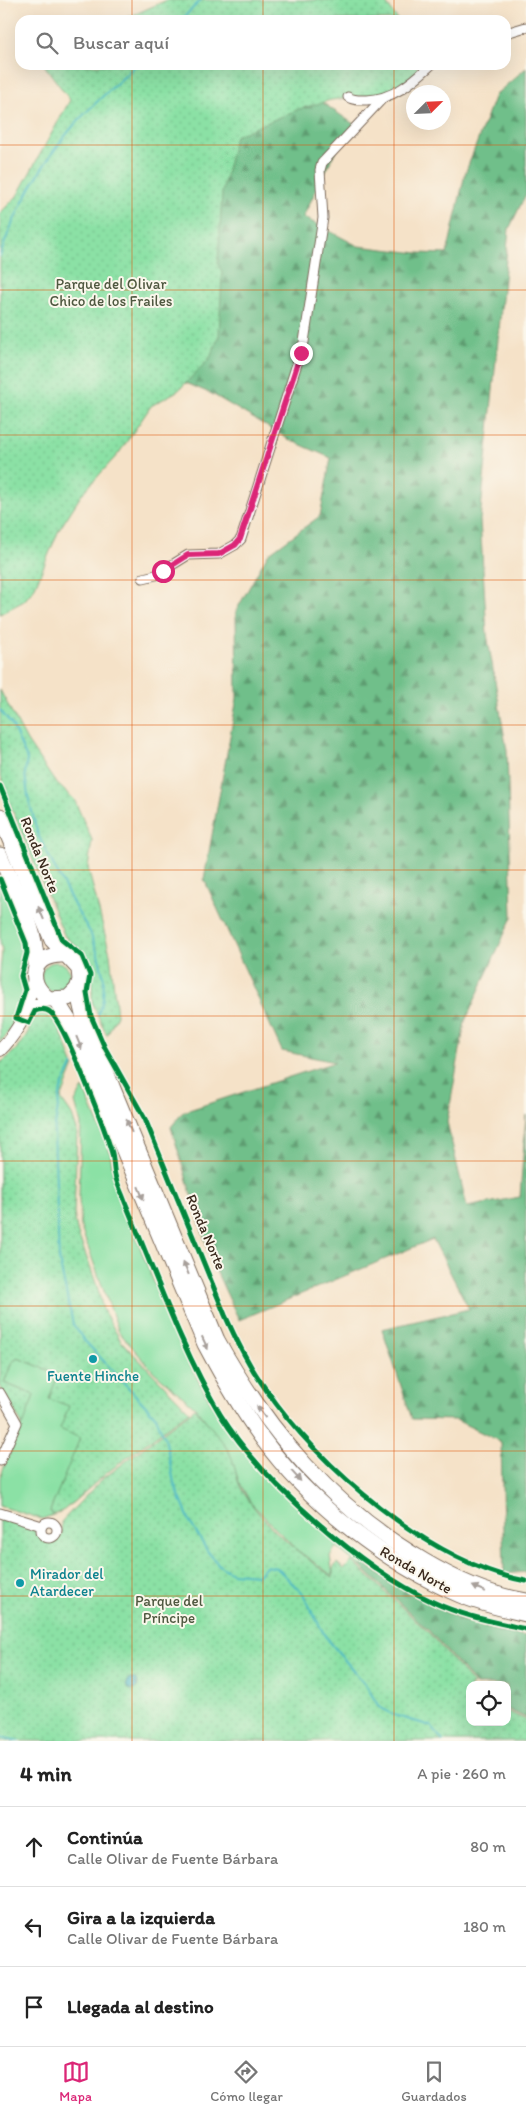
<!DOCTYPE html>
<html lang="es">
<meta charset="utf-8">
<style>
body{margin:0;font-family:Itim,sans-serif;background:#f2f2f2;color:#222}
.controls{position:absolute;right:15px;bottom:15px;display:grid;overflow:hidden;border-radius:10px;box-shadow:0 5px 20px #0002}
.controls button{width:45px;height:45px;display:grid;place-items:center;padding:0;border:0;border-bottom:1px solid #e0e0e0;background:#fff;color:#222;font:25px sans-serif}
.compass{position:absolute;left:406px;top:85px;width:45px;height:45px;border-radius:50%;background:#fff;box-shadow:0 5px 20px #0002;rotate:66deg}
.stop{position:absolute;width:15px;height:15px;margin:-11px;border:4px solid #db2777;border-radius:50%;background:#fff}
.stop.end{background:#db2777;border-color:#fff;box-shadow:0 1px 5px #0008}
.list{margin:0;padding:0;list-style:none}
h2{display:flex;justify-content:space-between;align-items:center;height:65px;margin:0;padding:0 20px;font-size:21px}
h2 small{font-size:16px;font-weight:400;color:#767676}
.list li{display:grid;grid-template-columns:32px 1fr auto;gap:15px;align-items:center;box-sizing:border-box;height:80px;padding:0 20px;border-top:1px solid #e0e0e0}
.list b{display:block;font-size:19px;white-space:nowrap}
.list p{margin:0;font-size:16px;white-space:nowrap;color:#767676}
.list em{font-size:16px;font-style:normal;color:#767676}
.icon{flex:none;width:28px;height:28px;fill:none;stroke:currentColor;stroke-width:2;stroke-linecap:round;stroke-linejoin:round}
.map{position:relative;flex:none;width:526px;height:1741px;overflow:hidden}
.search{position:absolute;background:#fff;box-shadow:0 5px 20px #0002;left:15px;right:15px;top:15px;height:55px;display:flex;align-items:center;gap:12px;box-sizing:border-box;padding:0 18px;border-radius:15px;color:#767676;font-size:19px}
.sheet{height:305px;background:#fff}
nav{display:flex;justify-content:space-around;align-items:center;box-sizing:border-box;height:70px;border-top:1px solid #e0e0e0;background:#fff;font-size:14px;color:#767676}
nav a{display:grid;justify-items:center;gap:2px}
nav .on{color:#db2777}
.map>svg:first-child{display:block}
</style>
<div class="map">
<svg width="526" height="1741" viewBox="0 0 526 1741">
<defs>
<pattern id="forest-firs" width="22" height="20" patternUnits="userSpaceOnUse" patternTransform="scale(1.25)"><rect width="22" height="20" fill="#70bf8a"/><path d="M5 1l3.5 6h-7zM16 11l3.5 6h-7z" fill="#5d9b70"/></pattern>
<pattern id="park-dots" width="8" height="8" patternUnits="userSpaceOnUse" patternTransform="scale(1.25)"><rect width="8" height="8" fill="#8be1a5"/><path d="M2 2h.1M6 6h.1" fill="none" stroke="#79c18e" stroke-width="1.8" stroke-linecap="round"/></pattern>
<pattern id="water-ripples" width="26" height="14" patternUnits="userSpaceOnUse" patternTransform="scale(1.25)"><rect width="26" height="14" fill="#4bb9c4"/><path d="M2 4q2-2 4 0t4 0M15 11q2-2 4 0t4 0" fill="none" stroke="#40979f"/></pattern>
</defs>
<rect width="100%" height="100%" fill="#fbf7ec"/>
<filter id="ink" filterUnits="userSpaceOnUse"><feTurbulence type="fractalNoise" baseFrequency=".02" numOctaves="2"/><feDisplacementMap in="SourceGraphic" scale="10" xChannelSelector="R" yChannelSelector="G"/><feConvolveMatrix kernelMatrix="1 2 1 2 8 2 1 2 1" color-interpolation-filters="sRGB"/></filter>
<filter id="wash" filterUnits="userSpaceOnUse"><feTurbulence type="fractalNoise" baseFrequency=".0096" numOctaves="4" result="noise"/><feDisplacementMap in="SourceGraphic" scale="20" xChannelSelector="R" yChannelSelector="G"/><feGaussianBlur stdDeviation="1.12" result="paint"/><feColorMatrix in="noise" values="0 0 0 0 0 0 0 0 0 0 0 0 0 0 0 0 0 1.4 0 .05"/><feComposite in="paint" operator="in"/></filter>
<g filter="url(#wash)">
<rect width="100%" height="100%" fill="#f5e2c8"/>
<g fill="#8be1a5" stroke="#638662">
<path d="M0,879L26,943C27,954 24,963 22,974C21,979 24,984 25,989C25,1004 11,1032 0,1042V973L2,952L0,940Z"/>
<circle cx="56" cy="977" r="15"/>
<path d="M83,1088L110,1152L115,1184C148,1263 180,1364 230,1431C269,1483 315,1524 365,1564L361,1567L336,1547L330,1556L333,1576L297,1550L269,1522L251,1503L239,1482L229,1451L196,1408L154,1372L119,1332L81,1228L79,1198L81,1124L75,1102Z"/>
<path d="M18,1358L58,1374L81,1438L50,1511L53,1515L42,1519L0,1506V1477L34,1395L4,1383L12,1362Z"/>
</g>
<g fill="url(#forest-firs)" stroke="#567454">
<path d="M526,68V194L509,229L480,520L487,634L507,751L512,917L465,1022L447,1122L467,1207L520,1197L526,1115V1572L504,1574L501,1442L456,1420L412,1419L382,1329L469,1309L433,1239L239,1320L211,1260L171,1127L183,1112L335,1062L282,1051L204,879L237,698L236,611L268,554L320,516L331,458L290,440L212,394L186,383L130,397L109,193L291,81L358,127L337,148L303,217L358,246L418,253L447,254L465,174L495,95Z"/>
<path d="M365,1564C414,1597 465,1629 526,1636V1718L507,1709V1685H476L429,1631L361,1567Z"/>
</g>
<g fill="url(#park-dots)" stroke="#638662">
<path d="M167,0H384L398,20H122Z"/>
<path d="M44,65H418L416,74L388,93L331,100L299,109L235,136L222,193L218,264L222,272L219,336L210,358L179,390L151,406L119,453L82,494L59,530L34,589L24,601L0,614V213L17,196L70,100Z"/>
<path d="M0,690L27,741L55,782L74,799L92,840L88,868L110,954L117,1015L107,1035L92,1003V966L86,954L65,937L8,800L0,773Z"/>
<path d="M40,1011C57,1010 68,1052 74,1066L61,1099L72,1115L77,1130L74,1213L77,1231L97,1286L103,1310L121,1341L189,1411L108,1472L64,1510L53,1515L50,1511L80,1438L60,1429L69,1406L49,1399L58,1374L18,1358L12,1362L4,1383L34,1395L23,1426L0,1386V1063C12,1055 21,1045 28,1032C32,1024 32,1016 40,1011Z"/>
<path d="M195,1408C206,1422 221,1437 230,1454C236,1465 235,1478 242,1490C264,1526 299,1554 333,1577V1569L337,1563L344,1569L352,1561L428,1632L474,1685H470V1722H507V1711L526,1720V1741H0V1518L33,1525L43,1539L53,1541L62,1534L61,1522L99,1482Z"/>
</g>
<circle fill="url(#water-ripples)" stroke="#437271" cx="132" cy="1684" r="6"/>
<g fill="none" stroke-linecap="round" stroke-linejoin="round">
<g stroke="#4bb9c4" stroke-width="2">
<path d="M181,20L201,0"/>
<path d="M0,256C14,212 44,159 75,124C94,103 116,85 136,65"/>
<path d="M0,710L12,725L27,759L25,774L28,796L38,835L76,909L90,932L98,954L104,979L103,999L98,1015"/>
<path d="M73,1064L61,1089L54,1132L59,1260L73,1324L83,1339L156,1417L166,1442L174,1483L191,1524L208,1552L220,1566L232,1573L258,1575L267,1566L277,1568L303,1594L325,1636L367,1687L379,1707L394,1715L431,1726L443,1741"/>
<path d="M0,1737L19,1741"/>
</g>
</g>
</g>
<g filter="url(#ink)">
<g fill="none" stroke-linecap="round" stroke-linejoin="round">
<g stroke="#7c6a5a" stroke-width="11">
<g id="minor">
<path d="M506,33L526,27"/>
<path d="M348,97C354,101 360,100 367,100C394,99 412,82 431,65"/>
<path d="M143,578L156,575L188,555L219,554L235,545L241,539L304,342L323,218L320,170L322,163L382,99"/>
<path d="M0,1393L17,1423L0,1461"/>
<path d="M0,1513L42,1526"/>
<circle cx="49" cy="1530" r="8"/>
</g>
</g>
<g stroke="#7c6a5a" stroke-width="14">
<g id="secondary">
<path d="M24,1014L34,980"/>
<path d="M0,1050C22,1030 19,1011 49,999"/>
</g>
</g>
<g stroke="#7c6a5a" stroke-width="17">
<g id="trunk">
<path d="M0,816L52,940L79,969L80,980L77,989L68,998L49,999C24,981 33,953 64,955"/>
<path d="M0,855C14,890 38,928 36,966"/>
<path d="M77,989L84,1019L217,1340C268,1432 333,1508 424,1561C456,1580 489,1595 526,1601"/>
<path d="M56,1000L71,1024L205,1344C222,1376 240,1408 262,1438C310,1504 386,1563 460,1595C481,1604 504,1609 526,1614"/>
</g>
</g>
<use href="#minor" stroke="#fff" stroke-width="9"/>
<use href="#secondary" stroke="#fff" stroke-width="12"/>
<use href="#trunk" stroke="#fff" stroke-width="15"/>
<g stroke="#fbf7ec" stroke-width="8">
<g id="cycleway">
<path d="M0,786L62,940L82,956L90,975L87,993L91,1016L105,1048L145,1119L225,1315C236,1340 249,1366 265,1388C319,1467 430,1563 526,1581"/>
<path d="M0,879L26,943L27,953L21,976L25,990L16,1018L29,1023L35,1011C40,1009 45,1008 50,1012C64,1022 104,1127 111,1150C114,1158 113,1167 115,1175C117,1184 122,1193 125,1202C155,1273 181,1348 220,1414C262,1482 361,1568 433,1602C462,1616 495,1622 526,1629"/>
</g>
</g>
<use href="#cycleway" stroke="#00873e" stroke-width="5"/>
</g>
<defs><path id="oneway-solid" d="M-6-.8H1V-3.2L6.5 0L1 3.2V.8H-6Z" transform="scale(1.25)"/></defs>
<g fill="#a79f9a">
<use href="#oneway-solid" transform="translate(41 913) rotate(-113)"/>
<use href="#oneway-solid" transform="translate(79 1043) rotate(68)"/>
<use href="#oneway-solid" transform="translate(129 1126) rotate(-112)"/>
<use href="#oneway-solid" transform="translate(141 1193) rotate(68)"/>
<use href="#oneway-solid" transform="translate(186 1268) rotate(-112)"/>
<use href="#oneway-solid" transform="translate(205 1343) rotate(65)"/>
<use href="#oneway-solid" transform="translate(261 1412) rotate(-126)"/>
<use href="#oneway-solid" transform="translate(296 1476) rotate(48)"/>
<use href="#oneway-solid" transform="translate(479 1589) rotate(-157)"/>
</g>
</g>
<g fill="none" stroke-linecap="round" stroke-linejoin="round" filter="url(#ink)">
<path stroke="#db2777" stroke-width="6" d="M163,571L188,555L219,554L235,545L240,539L301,353"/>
</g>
<path fill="none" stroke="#df570d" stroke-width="1" stroke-opacity="0.55" d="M132,0V20M263,0V20M394,0V20M132,65V1741M263,65V1741M394,65V1741M0,145H526M0,290H526M0,435H526M0,580H526M0,725H526M0,870H526M0,1016H526M0,1161H526M0,1306H526M0,1451H526M0,1596H526"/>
<g fill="#0f9aa8" stroke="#fbf7ec" stroke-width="2">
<circle cx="93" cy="1359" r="5"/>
<circle cx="20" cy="1583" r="5"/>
</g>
<g text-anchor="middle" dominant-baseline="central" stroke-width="4" stroke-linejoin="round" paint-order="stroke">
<g font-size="15" fill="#4f5840" stroke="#fbf7ec">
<text x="111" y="284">Parque del Olivar<tspan x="111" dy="17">Chico de los Frailes</tspan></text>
<text x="169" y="1601">Parque del<tspan x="169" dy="17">Príncipe</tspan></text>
</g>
<g font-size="15" fill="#3b2a1e" stroke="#fbf7ec">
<text transform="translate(40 855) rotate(68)">Ronda Norte</text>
<text transform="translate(206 1232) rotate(67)">Ronda Norte</text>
<text transform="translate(416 1570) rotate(30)">Ronda Norte</text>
</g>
<g font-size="15" fill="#0d838f" stroke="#fbf7ec">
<text x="93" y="1376">Fuente Hinche</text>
<text x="30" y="1574" text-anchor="start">Mirador del<tspan x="30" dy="17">Atardecer</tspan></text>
</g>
</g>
</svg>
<div class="controls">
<button><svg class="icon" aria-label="locate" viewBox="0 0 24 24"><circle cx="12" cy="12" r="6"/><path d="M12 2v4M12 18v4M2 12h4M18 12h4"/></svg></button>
</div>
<svg class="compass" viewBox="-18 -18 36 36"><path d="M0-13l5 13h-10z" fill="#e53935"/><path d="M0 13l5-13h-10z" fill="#767676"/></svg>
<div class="stop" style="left:163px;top:571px"></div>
<div class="stop end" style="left:301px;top:353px"></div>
<div class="search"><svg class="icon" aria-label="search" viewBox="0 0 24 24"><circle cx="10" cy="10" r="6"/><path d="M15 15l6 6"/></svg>Buscar aquí</div>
</div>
<section class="sheet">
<h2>4 min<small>A pie · 260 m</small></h2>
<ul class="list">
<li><svg class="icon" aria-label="ahead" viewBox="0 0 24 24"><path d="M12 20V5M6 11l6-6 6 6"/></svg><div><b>Continúa</b><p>Calle Olivar de Fuente Bárbara</p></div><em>80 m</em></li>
<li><svg class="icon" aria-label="left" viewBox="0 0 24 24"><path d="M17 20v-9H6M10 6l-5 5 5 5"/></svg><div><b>Gira a la izquierda</b><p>Calle Olivar de Fuente Bárbara</p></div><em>180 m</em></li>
<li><svg class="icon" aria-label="arrive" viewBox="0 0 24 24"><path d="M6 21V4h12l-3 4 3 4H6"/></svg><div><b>Llegada al destino</b></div></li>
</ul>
</section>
<nav>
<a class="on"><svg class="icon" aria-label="map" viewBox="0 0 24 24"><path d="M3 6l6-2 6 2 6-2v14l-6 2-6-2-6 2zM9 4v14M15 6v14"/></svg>Mapa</a>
<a><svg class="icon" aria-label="directions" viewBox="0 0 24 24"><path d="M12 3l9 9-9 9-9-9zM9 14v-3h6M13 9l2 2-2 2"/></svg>Cómo llegar</a>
<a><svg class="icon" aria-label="saved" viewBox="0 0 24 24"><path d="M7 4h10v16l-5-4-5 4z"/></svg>Guardados</a>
</nav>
